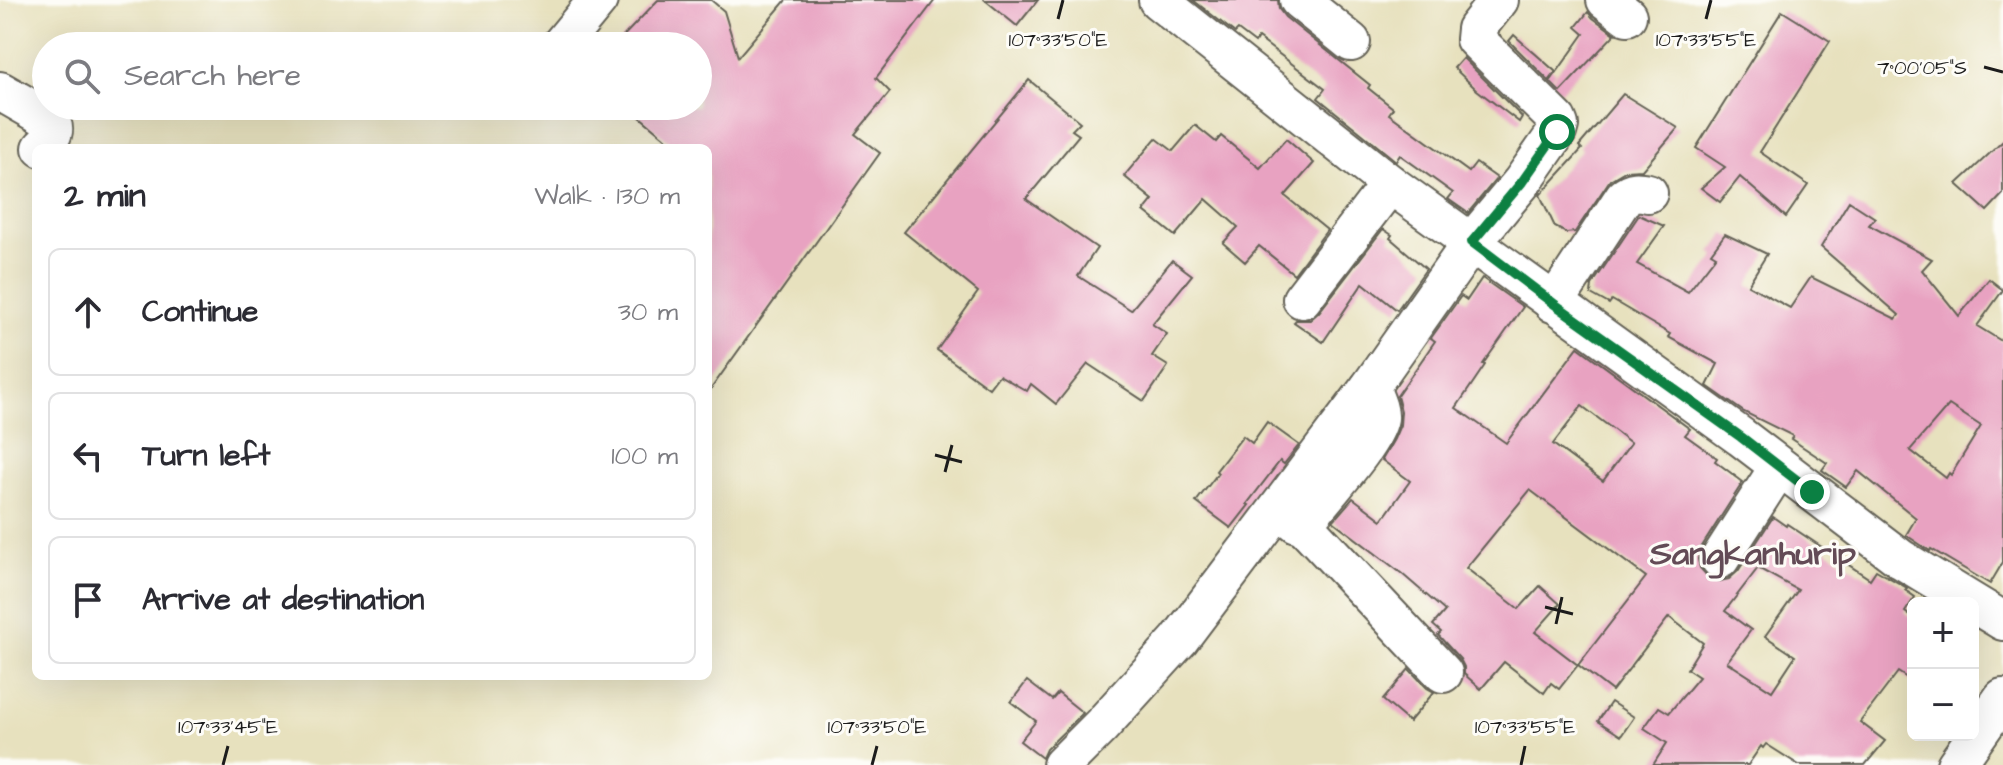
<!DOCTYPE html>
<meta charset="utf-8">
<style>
body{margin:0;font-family:"Architects Daughter",sans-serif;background:#f7f7f7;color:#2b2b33}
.controls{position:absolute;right:24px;bottom:24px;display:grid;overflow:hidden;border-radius:12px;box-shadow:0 8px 32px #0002}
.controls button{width:72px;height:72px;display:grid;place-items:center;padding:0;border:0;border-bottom:2px solid #e1e1e2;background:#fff;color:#2b2b33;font:40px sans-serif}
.stop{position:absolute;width:24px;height:24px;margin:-18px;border:6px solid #0b8043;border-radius:50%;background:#fff}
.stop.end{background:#0b8043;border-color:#fff;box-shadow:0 2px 8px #0008}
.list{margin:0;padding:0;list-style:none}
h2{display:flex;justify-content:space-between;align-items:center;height:104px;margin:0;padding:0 32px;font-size:34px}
h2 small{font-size:26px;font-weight:400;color:#7c7c81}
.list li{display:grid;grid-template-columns:52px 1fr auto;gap:24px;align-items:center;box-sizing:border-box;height:128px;margin:0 16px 16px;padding:0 16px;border:2px solid #e1e1e2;border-radius:12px}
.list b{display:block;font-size:30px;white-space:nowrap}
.list em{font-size:26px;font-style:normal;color:#7c7c81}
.icon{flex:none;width:44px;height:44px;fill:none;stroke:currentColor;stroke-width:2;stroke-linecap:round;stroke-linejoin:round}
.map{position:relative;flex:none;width:2003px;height:765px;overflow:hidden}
.search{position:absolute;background:#fff;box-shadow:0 8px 32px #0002;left:32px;top:32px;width:680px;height:88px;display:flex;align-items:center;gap:20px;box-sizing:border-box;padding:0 28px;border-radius:44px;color:#7c7c81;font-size:30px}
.panel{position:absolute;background:#fff;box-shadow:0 8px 32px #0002;left:32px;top:144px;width:680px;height:536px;border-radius:12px}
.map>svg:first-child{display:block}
</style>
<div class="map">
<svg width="2003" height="765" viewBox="0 0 2003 765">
<rect width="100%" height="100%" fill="#fdfcf7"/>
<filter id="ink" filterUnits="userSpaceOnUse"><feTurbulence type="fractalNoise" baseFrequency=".0125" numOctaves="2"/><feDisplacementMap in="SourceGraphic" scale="16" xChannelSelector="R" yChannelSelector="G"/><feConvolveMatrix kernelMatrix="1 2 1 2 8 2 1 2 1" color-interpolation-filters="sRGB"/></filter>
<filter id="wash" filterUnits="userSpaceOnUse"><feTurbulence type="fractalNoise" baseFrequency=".006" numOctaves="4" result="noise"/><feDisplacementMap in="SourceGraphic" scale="32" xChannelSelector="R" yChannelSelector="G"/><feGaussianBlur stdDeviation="1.8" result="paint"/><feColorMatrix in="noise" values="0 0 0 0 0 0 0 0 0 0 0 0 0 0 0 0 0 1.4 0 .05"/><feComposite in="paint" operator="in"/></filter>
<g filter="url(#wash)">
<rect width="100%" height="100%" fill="#e7e1be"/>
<g id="blocks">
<g fill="#e8a2c1" fill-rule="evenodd">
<path d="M658,0H711L724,11L738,57L786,0H935L876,78L890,92L855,134L880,153L708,393V148H677L627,106H698V46H614Z"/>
<path d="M985,0H1038L1017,26Z"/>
<path d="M1193,0H1278L1279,9L1285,17L1370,85L1368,88L1393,108L1389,114L1469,172L1476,163L1497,178L1468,213L1448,199L1453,193L1400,155L1396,161L1318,98L1325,89L1258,38L1255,43L1238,30L1235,33Z"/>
<path d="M1782,11L1830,41L1760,152L1808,185L1786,217L1740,177L1720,202L1701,188L1725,167L1696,148Z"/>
<path d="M1588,12L1593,18L1615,34L1560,92L1550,82L1584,34L1576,27Z"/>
<path d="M1514,35L1556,72L1549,81L1509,41Z"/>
<path d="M1463,58L1522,117L1519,122L1477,90L1454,68Z"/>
<path d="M1029,80L1080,122L1072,130L1079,135L1026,199L1097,248L1078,276L1131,310L1172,260L1192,275L1152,324L1167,334L1152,356L1168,366L1144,401L1088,364L1056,404L1031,384L1027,391L999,375L989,388L937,350L978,292L904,232Z"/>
<path d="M1623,94L1678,128L1642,170L1625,171L1610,180L1575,232L1566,233L1555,227L1540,195L1582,149L1579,146Z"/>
<path d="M1195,125L1216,142L1221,136L1260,168L1286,139L1314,163L1285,196L1327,230L1294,274L1259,246L1245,262L1223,243L1238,227L1206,199L1175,236L1144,211L1153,200L1124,176L1156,138L1173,151Z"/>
<path d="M2003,141V194L1987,211L1957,184Z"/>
<path d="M1849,201L1875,218L1869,225L1932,259L1922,270L1959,316L1989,279L2003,290L1977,326L2003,342V562L1990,584L1931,549L1930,551L1906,535L1916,518L1858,471L1846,487L1822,470L1827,463L1791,439L1793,436L1744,412L1707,386L1718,364L1668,337L1670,334L1612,300L1609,304L1591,294L1592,285L1639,215L1664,226L1637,264L1688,292L1716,256L1711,253L1725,234L1767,254L1748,285L1790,308L1811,277L1896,319L1899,315L1821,247ZM1949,405L1981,426L1951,475L1949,473L1946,478L1910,450Z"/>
<path d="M1383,229L1392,235L1390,238L1426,269L1397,310L1363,283L1323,342L1294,322L1296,320H1310L1319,312Z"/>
<path d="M1482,278L1523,307L1483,364L1485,365L1456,408L1506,443L1578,347L1690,429L1685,435L1717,458L1715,461L1743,482L1701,548L1698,559L1700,568L1708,577L1720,581L1729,579L1738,571L1773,517L1786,526L1787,524L1870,579L1876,570L1907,588L1905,590L1915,597L1905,612L1913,618V682L1898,672L1860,722L1885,741L1865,765H1799L1766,744L1763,748L1761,746L1748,765H1653L1667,743L1644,728L1659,707L1669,713L1699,677L1687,669L1703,643L1669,617L1612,691L1578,665L1559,689L1551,683L1544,693L1504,662L1481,689L1464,674V667L1460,659L1438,635L1441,632L1433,625L1445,611L1401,573L1333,521L1353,498L1382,520L1410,481L1382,460L1394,439L1400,425L1401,411L1397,396L1435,341L1431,338L1461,296L1467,300ZM1582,406L1631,443L1603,481L1553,444ZM1530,490L1646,577L1578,665L1535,632L1560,604L1540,586L1519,609L1466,568ZM1758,568L1798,590L1765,636L1795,656L1772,691L1727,662L1751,630L1725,611Z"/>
<path d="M1267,422L1299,445L1284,464L1280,461L1247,504L1249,505L1231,528L1196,502L1218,473L1216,471L1243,436L1252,443Z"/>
<path d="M1409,669L1427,688L1434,692L1409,722L1383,700Z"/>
<path d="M1027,681L1052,700L1058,693L1083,713L1046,749L1042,758L1020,741L1036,721L1011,702Z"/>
<path d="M1611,702L1634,717L1621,736L1598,721Z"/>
</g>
</g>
</g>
<g filter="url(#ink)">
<use href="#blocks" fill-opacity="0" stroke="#636155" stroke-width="2"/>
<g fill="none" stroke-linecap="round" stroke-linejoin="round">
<g stroke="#636155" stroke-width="42">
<g id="minor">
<path d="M1158,0L1390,184L1741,437L1901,559L2003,621"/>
<path d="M1299,0L1351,42"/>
<path d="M1606,0L1627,16"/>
<path d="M560,46L598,0"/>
<path d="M0,91L47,118C58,129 52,138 42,148"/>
<path d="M1302,299L1390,184"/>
<path d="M1553,303L1561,293L1624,197C1632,190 1638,191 1648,193"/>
<path d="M1282,511L1297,523H1304C1320,500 1375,443 1379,418C1380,409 1373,396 1370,387"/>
<path d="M1303,524L1443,673"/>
<path d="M1720,559L1779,467"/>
<path d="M1062,765L1101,726L1179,640L1370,387L1472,242L1522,182L1557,132L1559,125L1557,120L1475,39L1476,29L1499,0"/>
<path d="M1956,765L2003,698"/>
</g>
</g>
<use href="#minor" stroke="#fff" stroke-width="38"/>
</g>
</g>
<g fill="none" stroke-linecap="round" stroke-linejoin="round" filter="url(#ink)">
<path stroke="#0b8043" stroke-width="10" d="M1557,132L1522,182L1472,242L1553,303L1741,437L1812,492"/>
</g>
<path fill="none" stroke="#1c1c1c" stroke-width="3" d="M1058,19L1063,0M1706,19L1711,0M1984,67L2003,72M935,455L962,462M945,472L952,445M1545,607L1573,614M1556,624L1562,597M223,765L228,746M872,765L877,746M1521,765L1525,746"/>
<g text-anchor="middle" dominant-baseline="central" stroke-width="6" stroke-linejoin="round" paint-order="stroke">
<g font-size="34" font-weight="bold" fill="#634b56" stroke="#fdfcf7">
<text x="1753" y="554">Sangkanhurip</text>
</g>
</g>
<g font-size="20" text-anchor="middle" fill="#1c1c1c" stroke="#fdfcf7" stroke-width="6" stroke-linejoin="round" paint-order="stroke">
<text x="1058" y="46">107°33'50"E</text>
<text x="1706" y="46">107°33'55"E</text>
<text x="1922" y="74">7°00'05"S</text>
<text x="228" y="733">107°33'45"E</text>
<text x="877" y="733">107°33'50"E</text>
<text x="1525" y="733">107°33'55"E</text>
</g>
</svg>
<div class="controls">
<button>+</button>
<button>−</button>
</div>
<div class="stop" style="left:1557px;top:132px"></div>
<div class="stop end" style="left:1812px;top:492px"></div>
<div class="search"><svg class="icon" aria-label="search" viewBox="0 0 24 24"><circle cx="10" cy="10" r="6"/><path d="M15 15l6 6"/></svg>Search here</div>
<section class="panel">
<h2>2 min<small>Walk · 130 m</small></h2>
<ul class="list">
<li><svg class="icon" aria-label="ahead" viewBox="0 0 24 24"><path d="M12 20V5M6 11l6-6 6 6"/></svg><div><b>Continue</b></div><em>30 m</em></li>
<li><svg class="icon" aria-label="left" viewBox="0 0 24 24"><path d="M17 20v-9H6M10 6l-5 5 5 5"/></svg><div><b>Turn left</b></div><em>100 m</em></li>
<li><svg class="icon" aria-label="arrive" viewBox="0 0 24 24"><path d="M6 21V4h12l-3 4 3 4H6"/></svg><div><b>Arrive at destination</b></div></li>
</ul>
</section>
</div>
